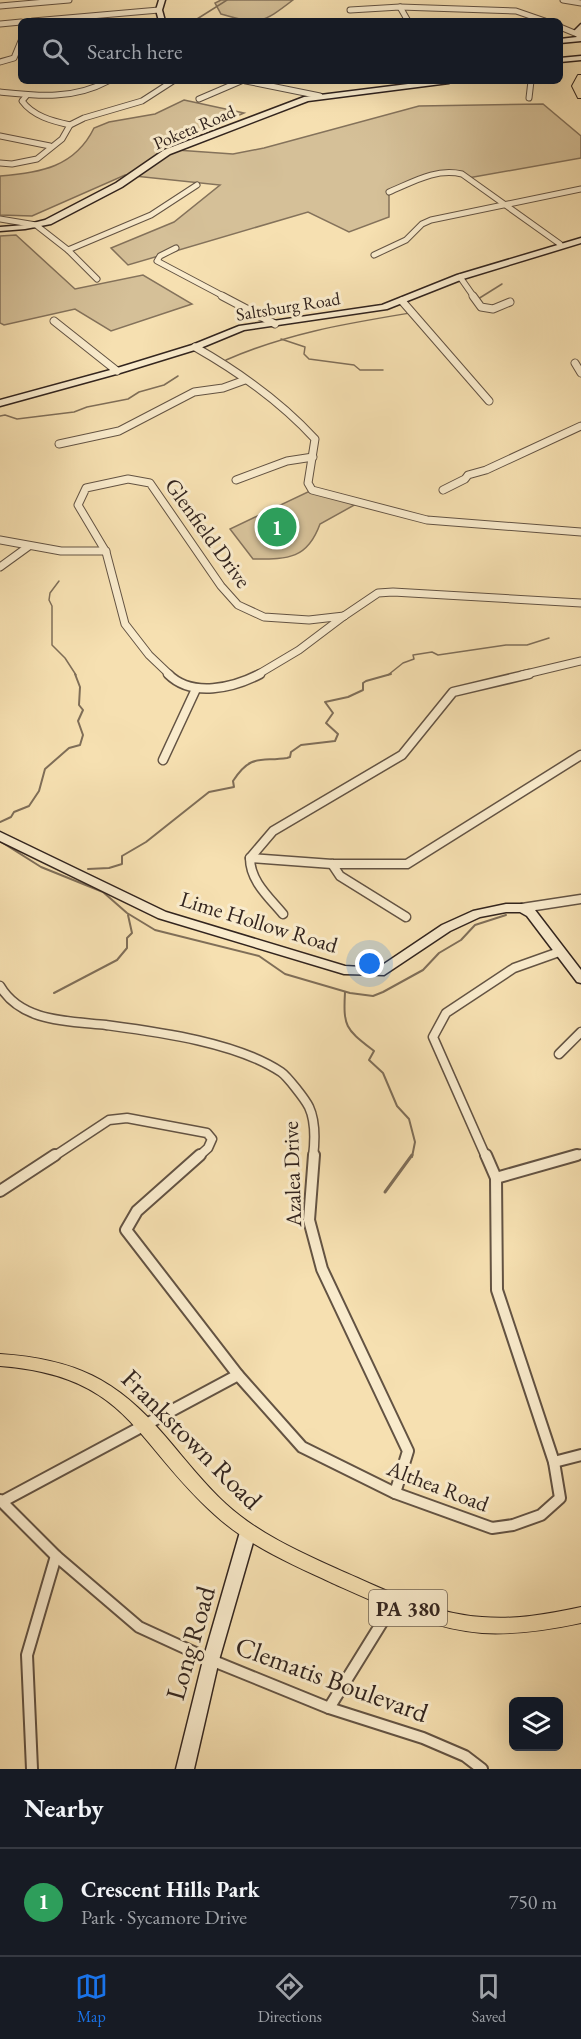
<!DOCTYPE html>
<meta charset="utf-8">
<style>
body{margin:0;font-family:"EB Garamond",serif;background:#20242c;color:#f1f3f6}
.controls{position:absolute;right:18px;bottom:18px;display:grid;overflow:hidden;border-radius:9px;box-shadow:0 6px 24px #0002}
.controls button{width:54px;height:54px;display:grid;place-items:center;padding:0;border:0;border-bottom:2px solid #363941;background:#171b24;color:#f1f3f6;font:30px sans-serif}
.you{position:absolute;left:370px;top:964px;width:21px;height:21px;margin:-15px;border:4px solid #fff;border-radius:50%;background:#1a73e8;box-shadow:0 0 0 9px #1a73e833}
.badge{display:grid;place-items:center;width:39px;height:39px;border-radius:50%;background:#1a73e8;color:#fff;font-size:20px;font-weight:700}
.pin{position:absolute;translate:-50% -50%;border:3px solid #fff;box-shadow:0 2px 6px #0006}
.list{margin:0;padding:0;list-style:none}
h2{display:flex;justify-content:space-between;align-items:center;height:78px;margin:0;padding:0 24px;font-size:26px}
h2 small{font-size:20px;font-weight:400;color:#9ea1a6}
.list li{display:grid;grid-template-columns:39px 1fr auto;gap:18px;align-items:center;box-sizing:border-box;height:108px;padding:0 24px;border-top:2px solid #363941}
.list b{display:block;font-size:22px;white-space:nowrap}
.list p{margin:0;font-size:20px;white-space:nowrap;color:#9ea1a6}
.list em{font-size:20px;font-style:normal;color:#9ea1a6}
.icon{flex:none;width:33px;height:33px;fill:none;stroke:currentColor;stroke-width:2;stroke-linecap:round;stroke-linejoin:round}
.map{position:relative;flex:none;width:581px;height:1769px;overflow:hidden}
.search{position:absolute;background:#171b24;box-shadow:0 6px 24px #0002;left:18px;right:18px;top:18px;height:66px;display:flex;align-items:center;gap:15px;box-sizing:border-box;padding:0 21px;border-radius:9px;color:#9ea1a6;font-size:22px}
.sheet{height:186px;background:#171b24}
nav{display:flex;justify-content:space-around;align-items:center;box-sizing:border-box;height:84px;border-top:2px solid #363941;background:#171b24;font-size:16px;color:#9ea1a6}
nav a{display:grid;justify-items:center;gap:3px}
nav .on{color:#1a73e8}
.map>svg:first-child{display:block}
</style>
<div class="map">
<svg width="581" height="1769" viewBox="0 0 581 1769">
<rect width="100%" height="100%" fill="#f6e0b1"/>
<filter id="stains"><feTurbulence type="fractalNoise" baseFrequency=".00333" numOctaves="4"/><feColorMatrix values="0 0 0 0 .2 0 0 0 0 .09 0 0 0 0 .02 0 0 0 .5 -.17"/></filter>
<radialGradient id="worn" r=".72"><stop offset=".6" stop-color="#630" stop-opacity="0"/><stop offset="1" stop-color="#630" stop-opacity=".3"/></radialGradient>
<g fill="#d5c098" stroke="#84725b" stroke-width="1.5">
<path d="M221,0H293C262,24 259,25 221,14L215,3Z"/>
<path d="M184,100L244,113L162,149L233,154L264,148L419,106L543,104L581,136V158L468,178L443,171L389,192V217L349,232L308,212L128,265L111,248L174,222L220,185L125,175L32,216L0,215V176C40,173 75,167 94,128L109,122L155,114Z"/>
<path d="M16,235L75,289L143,275L192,304L111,331L75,309L4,325L0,323V236Z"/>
<path d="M312,490L358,503L320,524C307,560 287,559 253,559L230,529Z"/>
</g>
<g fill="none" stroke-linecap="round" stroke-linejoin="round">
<g stroke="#7f6e58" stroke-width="1.5">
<path d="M197,19L227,0"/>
<path d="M478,299L502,284"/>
<path d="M281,339L305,347L304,354L309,359L354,365L360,370H383"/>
<path d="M226,360C288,333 344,324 410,313"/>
<path d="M0,416L5,415L17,419L74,412L87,407L128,399L139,392L164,385L178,376"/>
<path d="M59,581L50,593L49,600L52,606V645L65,658L76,675"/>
<path d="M388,675L403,663L414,659L413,655L432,652L438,655L506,645H527L549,638"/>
</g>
<g stroke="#7f6e58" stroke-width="2">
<path d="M0,822L11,817L14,812L29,806L39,791L45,769L69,748L80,745L83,735L78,721L83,710L79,705L80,687L75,674"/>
<path d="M0,841L41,867L103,892L127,913L155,930L259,956L285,974L350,993L373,996L383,992L423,970L439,953L461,940L475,925L506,915"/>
<path d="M88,869L109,868L122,864V856L146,842L209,792L234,787L233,781C251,753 261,762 287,758L290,757L291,752L301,745L335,741L338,734L326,723L333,713L325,702L348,697L363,690V683L366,681L391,674"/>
<path d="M345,992C343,1028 346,1029 374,1051L369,1060L383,1073L397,1106L409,1119L415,1142L412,1157"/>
<path d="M54,993L117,960L127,948V938L132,933L128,915"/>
</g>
<path stroke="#7f6e58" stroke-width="3" d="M385,1192L412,1155"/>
<g stroke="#635343" stroke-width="7">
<g id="street-far3">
<path d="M563,0L581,3"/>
<path d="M0,6L69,0"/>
<path d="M400,7L408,21"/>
<path d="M350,10L400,7L516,11L545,21"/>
<path d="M33,21L159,10"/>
<path d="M0,24L21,22"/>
<path d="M560,27L577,34"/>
<path d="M0,62L14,58L21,41"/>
<path d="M246,81L320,96"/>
<path d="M0,92C38,96 73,100 108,81"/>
<path d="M27,95L22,101C33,116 52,121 70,125"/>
<path d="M529,98L531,81"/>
<path d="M199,99L241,81"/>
<path d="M0,136L50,146"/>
<path d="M0,163L12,164L37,159L62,139L70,125L84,118L142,101L173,81"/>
<path d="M389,192C413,182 435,168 462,174L560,244"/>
<path d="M0,219L36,225L68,250L97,279"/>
<path d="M176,248L160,256L157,261L225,297"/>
<path d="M68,250L151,215L197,185"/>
<path d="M374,255L406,240L422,224L431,220L581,189"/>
<path d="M460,277L474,297"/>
</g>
</g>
<g stroke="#635343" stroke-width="9">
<g id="street-far2">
<path d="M222,296L275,324"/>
<path d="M473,296L481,307L493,309L510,302"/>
<path d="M402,301L489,401"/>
<path d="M54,321L117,371"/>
<path d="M195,347C239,372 281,402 315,439L308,483L312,490L427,520L581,532"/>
<path d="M575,363L581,373"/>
<path d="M59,444L119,431L194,392L223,388L245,380"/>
<path d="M236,480L287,461L313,457"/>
<path d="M443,490L465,479L468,475L486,470L581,426"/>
<path d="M0,540L61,551H106"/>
<path d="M0,567L29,546"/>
<path d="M344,616L378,593L393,592L581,603"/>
<path d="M170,675L149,655L125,624L106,552L78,505L86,488L128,479L150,483L221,586L238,605L264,617L309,620L344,616"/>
<path d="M257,675L299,650L344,616"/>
<path d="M522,675L581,661"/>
</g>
</g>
<g stroke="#635343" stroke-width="11">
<g id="street-far1">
<path d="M168,674C192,698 233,688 260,674"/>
<path d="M163,760L196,689"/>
<path d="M250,858L332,864H407L581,755"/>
<path d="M332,864L340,876L406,917"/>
<path d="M522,908L581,899"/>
<path d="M283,914C269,897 250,881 250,858L273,831L402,755L453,692L529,674"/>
<path d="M0,986C21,1022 68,1021 106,1025C158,1032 236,1042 281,1072C287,1076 305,1099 309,1107C316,1122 315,1141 313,1157"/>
<path d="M559,1054L581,1032"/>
<path d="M53,1157L109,1120L127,1118L207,1133L212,1139L208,1148L198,1157"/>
<path d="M486,1157L433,1037L446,1013L514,968L559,952"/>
<path d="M572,1157L581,1154"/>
</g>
</g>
<g stroke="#635343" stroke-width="14">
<g id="street">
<path d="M200,1155L137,1211L126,1230L238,1375L302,1447L395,1493L492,1528L513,1525L541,1515L560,1498L554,1462L497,1290L496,1178L486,1155"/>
<path d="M314,1155L309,1220L322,1269L408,1451L395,1493"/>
<path d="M496,1178L577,1155"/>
<path d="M0,1191L55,1155"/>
<path d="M554,1462L581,1455"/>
<path d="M0,1500L56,1556L139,1627L211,1660L329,1708L423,1738L465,1756L482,1769"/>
<path d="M3,1501L238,1375"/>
<path d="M329,1708L394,1603"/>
<path d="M32,1769L27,1655L56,1556"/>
</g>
</g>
<g stroke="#32241e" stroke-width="3">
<g id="secondary">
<path d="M159,0H165L162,10L165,21H159L156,10Z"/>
<path d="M581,24V41L560,43V39L577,37L573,32Z"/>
<path d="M581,56V60L560,62V58Z"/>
<path d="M432,81H453L449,83L308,101L170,154L122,187L51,224L25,229L0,231V227L25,225L45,220L116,183L164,150L304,97Z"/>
<path d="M581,238V243L463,279L387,309L244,330L198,349L120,373L0,406V400L114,369L192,345L239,326L382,305L457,275Z"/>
<path d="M0,832L166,912L345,966L378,968L442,925L473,911L506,904H522L535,910L581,970V983L577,982L527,916L520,912H506L480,917L450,931L384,975L344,974L158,918L0,841Z"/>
<path d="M248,1525L254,1527L256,1532L219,1660L194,1769H176L203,1660L240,1532L242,1527Z"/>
</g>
</g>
<g stroke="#32241e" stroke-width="2">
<g id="primary">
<path d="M578,75H581V98H578L572,86Z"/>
<path d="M0,1354C74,1359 117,1379 165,1436C185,1459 203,1483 226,1504C260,1535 302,1553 344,1572C388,1591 433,1614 482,1617C516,1620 548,1614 581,1607V1623C548,1630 516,1635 482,1633C430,1629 379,1604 332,1583C291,1564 249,1546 215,1515C133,1441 129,1376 0,1366Z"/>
</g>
</g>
<use href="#street-far3" stroke="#f9ebcc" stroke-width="5"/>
<use href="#street-far2" stroke="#f9ebcc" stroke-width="7"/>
<use href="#street-far1" stroke="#f9ebcc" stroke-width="8"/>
<use href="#street" stroke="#f9ebcc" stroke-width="10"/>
<use href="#secondary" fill="#f9ebcc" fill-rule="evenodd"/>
<use href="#primary" fill="#f6e0b1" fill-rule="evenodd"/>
</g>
<g text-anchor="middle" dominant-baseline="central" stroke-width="6" stroke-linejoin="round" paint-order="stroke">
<g font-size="18" fill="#32241e" stroke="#f9ebcc">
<text transform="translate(194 127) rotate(-23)">Poketa Road</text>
<text transform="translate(288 306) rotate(-9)">Saltsburg Road</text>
</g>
<rect fill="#f9ebcc" stroke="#6e6052" stroke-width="1.5" x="369" y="1590" width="78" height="36" rx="4.5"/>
<g font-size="21" font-weight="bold" fill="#32241e">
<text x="408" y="1608">PA 380</text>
</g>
<g font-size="22" fill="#32241e" stroke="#f9ebcc">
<text transform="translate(208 533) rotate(54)">Glenfield Drive</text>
<text transform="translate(259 922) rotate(17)">Lime Hollow Road</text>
<text transform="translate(292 1174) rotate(-92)">Azalea Drive</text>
<text transform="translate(438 1486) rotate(21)">Althea Road</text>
</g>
<g font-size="27" fill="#32241e" stroke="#f9ebcc">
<text transform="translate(192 1439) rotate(45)">Frankstown Road</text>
<text transform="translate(190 1643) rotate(-74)">Long Road</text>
<text transform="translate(332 1679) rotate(20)">Clematis Boulevard</text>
</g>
</g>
<rect width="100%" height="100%" filter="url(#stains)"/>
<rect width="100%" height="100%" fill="url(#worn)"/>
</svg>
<div class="controls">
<button><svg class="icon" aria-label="layers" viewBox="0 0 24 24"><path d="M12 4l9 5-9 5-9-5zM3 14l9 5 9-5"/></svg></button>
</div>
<div class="you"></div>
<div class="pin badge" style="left:277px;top:527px;background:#2e9e5b">1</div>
<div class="search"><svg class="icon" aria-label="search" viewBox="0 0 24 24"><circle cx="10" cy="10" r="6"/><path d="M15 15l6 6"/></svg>Search here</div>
</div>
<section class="sheet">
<h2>Nearby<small></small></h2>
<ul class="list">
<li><span class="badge" style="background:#2e9e5b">1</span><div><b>Crescent Hills Park</b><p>Park · Sycamore Drive</p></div><em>750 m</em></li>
</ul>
</section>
<nav>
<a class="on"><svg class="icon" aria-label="map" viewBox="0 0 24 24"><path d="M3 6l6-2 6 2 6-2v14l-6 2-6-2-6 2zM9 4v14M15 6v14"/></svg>Map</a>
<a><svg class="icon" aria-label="directions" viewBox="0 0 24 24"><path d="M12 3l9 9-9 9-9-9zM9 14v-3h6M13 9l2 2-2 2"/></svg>Directions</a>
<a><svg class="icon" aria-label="saved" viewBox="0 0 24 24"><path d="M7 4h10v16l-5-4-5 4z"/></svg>Saved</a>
</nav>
